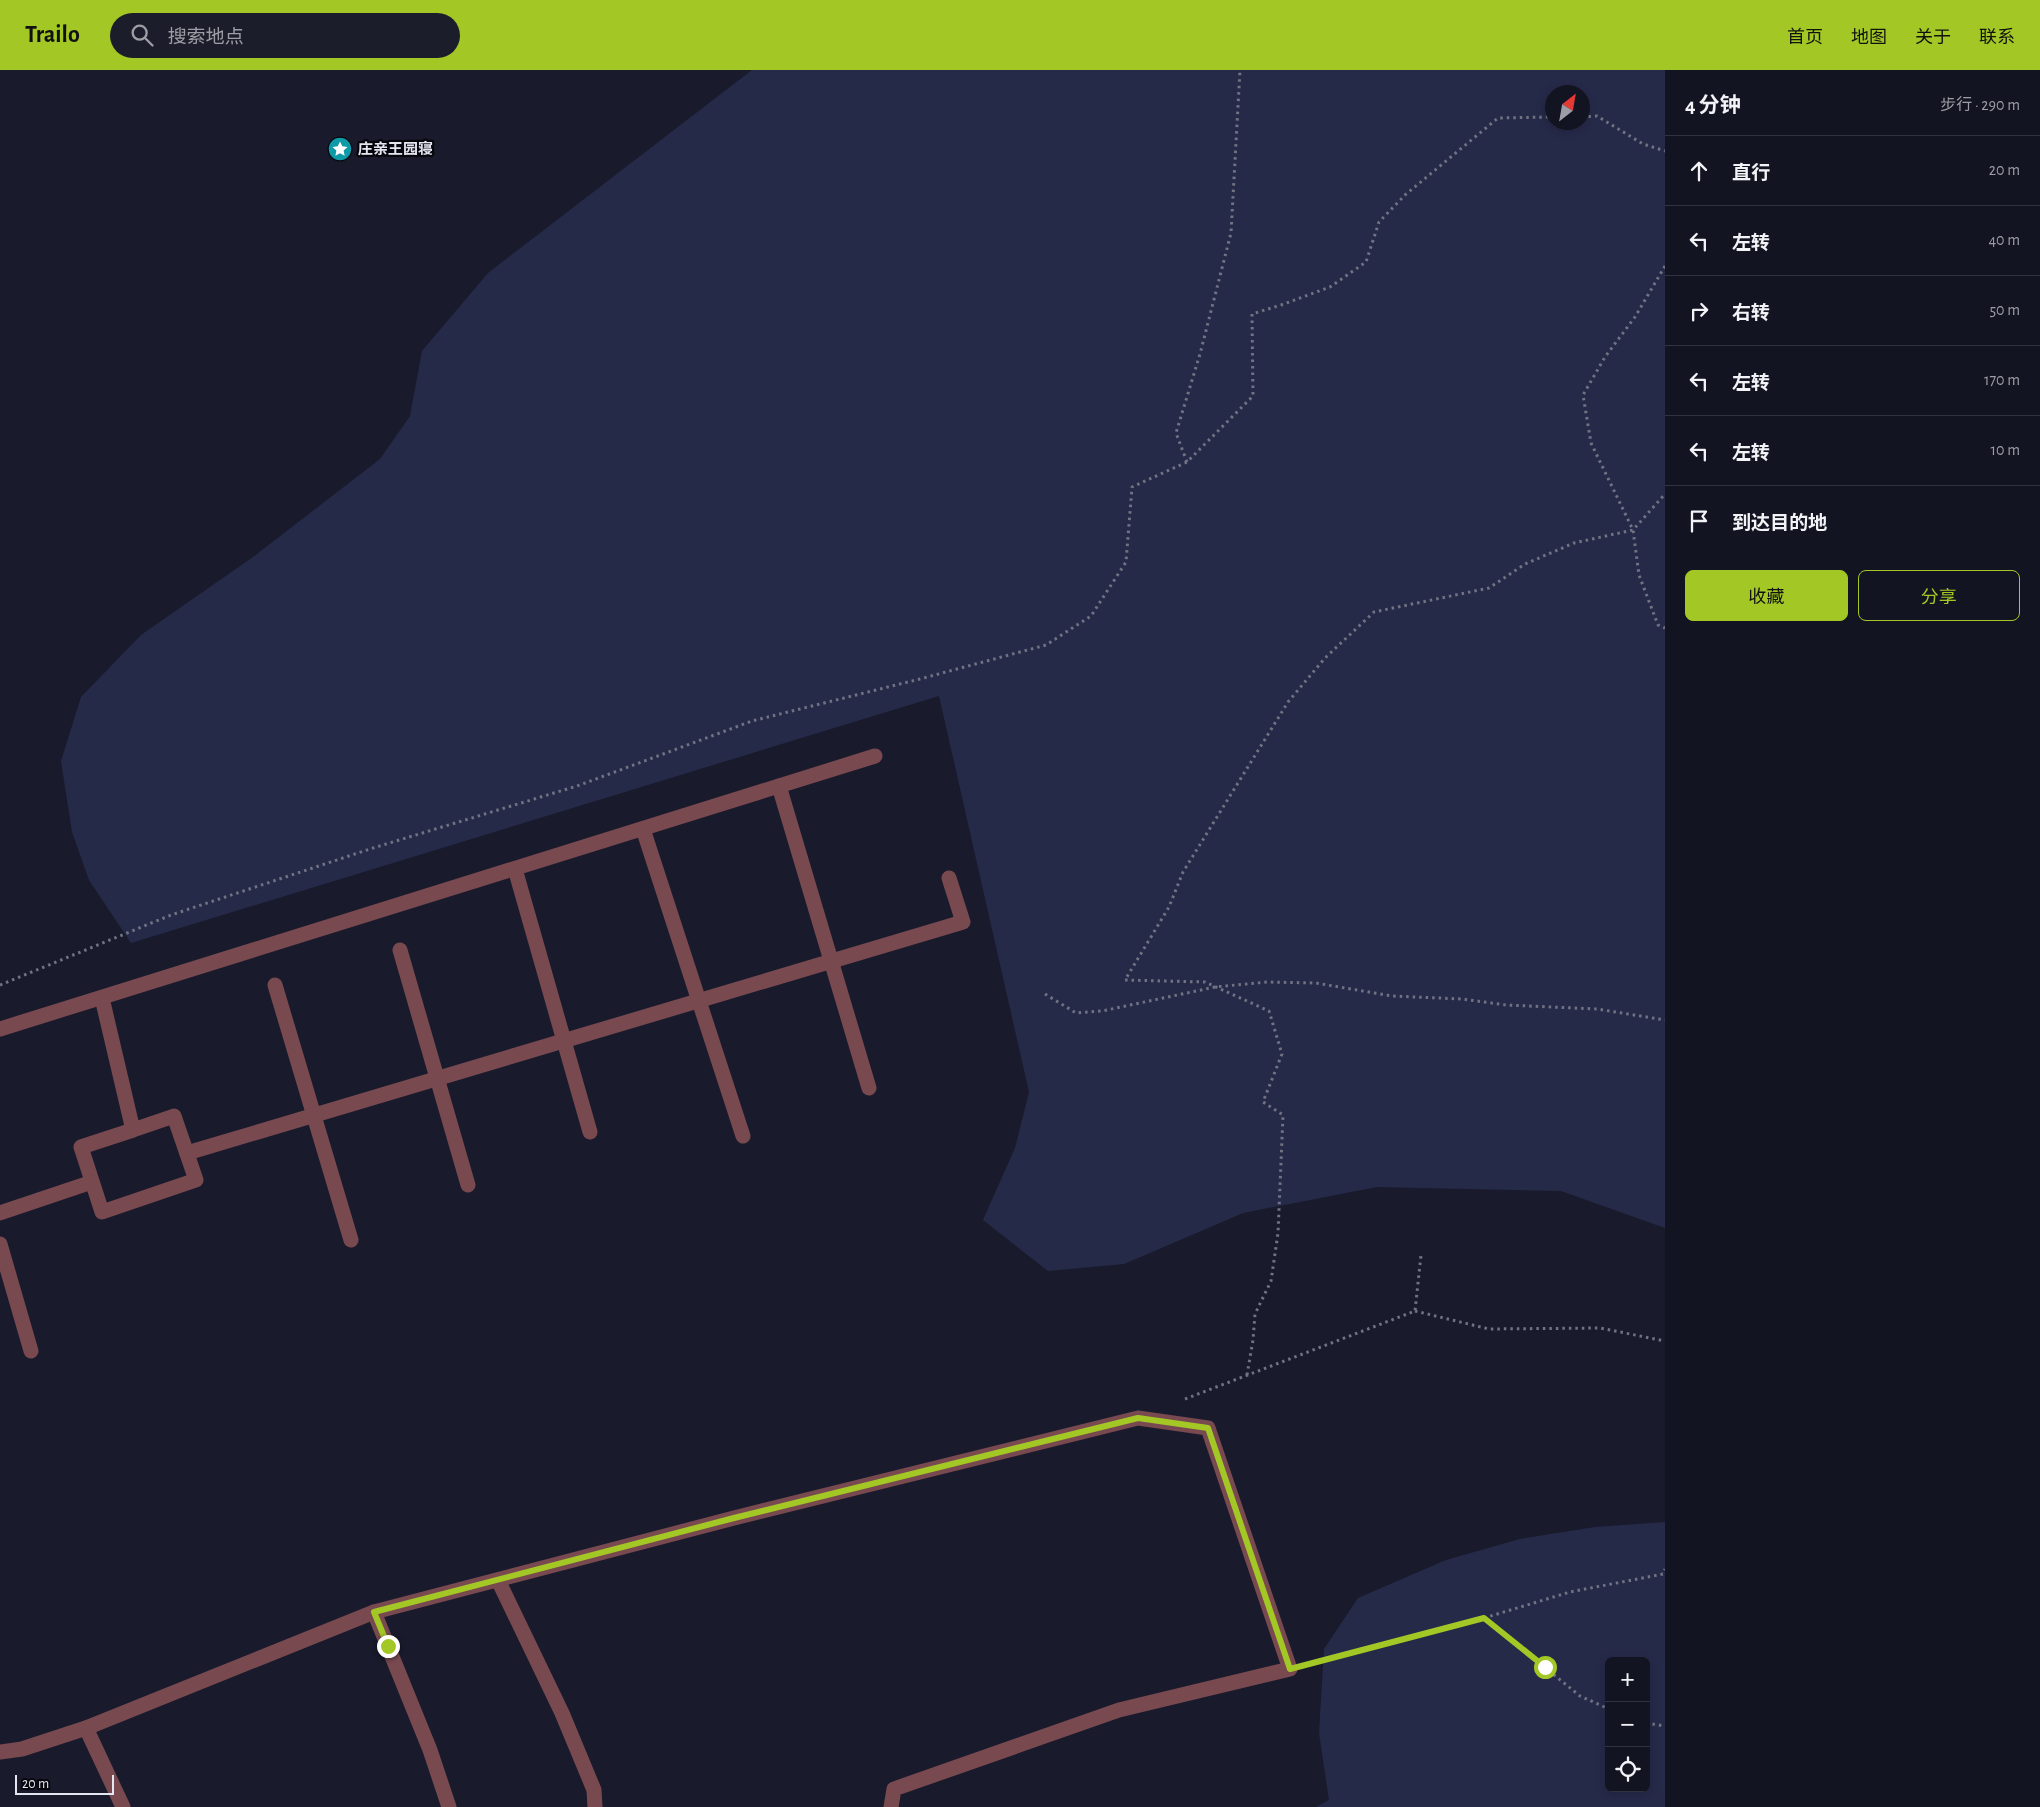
<!DOCTYPE html>
<html lang="zh">
<meta charset="utf-8">
<style>
body{margin:0;font-family:"Alegreya Sans","Noto Sans SC",sans-serif;background:#1c1d2a;color:#f1f3f6}
.controls{position:absolute;right:15px;bottom:15px;display:grid;overflow:hidden;border-radius:8px;box-shadow:0 2px 8px #0003}
.controls button{width:45px;height:45px;display:grid;place-items:center;padding:0;border:0;border-bottom:1px solid #32333f;background:#131421;color:#f1f3f6;font:25px sans-serif}
.compass{position:absolute;left:1545px;top:15px;width:45px;height:45px;border-radius:50%;background:#131421;box-shadow:0 2px 8px #0003;rotate:31deg}
.scale{position:absolute;left:15px;bottom:12px;width:99px;box-sizing:border-box;padding-left:5px;border:2px solid #e4e6f2;border-top:0;font-size:14px;line-height:18px;white-space:nowrap;color:#e4e6f2;-webkit-text-stroke:4px #06070d;paint-order:stroke}
.stop{position:absolute;width:15px;height:15px;margin:-11px;border:4px solid #a3c826;border-radius:50%;background:#fff}
.stop.end{background:#a3c826;border-color:#fff;box-shadow:0 1px 5px #0008}
.list{margin:0;padding:0;list-style:none}
h2{display:flex;justify-content:space-between;align-items:center;height:65px;margin:0;padding:0 20px;font-size:21px}
h2 small{font-size:16px;font-weight:400;color:#9d9ea5}
.list li{display:grid;grid-template-columns:32px 1fr auto;gap:15px;align-items:center;box-sizing:border-box;height:70px;padding:0 20px;border-top:1px solid #32333f}
.list b{display:block;font-size:19px;white-space:nowrap}
.list em{font-size:16px;font-style:normal;color:#9d9ea5}
.actions{display:flex;gap:10px;padding:15px 20px}
.actions a{flex:1;padding:11px 0;border:1px solid #a3c826;border-radius:8px;text-align:center;font-size:18px;color:#a3c826}
.actions .main{background:#a3c826;color:#111}
.icon{flex:none;width:28px;height:28px;fill:none;stroke:currentColor;stroke-width:2;stroke-linecap:round;stroke-linejoin:round}
.map{position:relative;flex:none;width:1665px;height:1737px;overflow:hidden}
header{display:flex;align-items:center;gap:30px;box-sizing:border-box;height:70px;padding:0 25px;background:#a3c826;color:#111}
header strong{font-size:24px}
nav{display:flex;gap:28px;margin-inline-start:auto;font-size:18px}
.search{width:350px;height:45px;background:#1c1d2a;display:flex;align-items:center;gap:12px;box-sizing:border-box;padding:0 18px;border-radius:28px;color:#9d9ea5;font-size:19px}
main{display:flex}
aside{flex:1;background:#131421}
.map>svg:first-child{display:block}
</style>
<header>
<strong>Trailo</strong>
<div class="search"><svg class="icon" aria-label="search" viewBox="0 0 24 24"><circle cx="10" cy="10" r="6"/><path d="M15 15l6 6"/></svg>搜索地点</div>
<nav><a>首页</a><a>地图</a><a>关于</a><a>联系</a></nav>
</header>
<main>
<div class="map">
<svg width="1665" height="1737" viewBox="0 0 1665 1737">
<rect width="100%" height="100%" fill="#191b2c"/>
<g fill="#262a49" fill-rule="evenodd">
<path d="M752,0H1665V1158L1561,1121L1377,1117L1243,1143L1124,1194L1048,1201L983,1150L1015,1078L1029,1022L939,626L131,873L89,810L72,762L61,691L81,627L141,565L253,487L380,389L410,346L422,281L488,203ZM1552,22H1582V52H1552Z"/>
<path d="M1665,1452V1737H1316L1329,1730L1319,1663L1324,1579L1358,1528L1446,1490L1520,1469L1595,1457ZM1609,1591H1646V1718H1609Z"/>
</g>
<g fill="none" stroke-linecap="round" stroke-linejoin="round">
<g stroke="#717382" stroke-width="3" stroke-dasharray="2.5 4" stroke-linecap="butt">
<path d="M1582,47L1597,46L1643,74L1665,81"/>
<path d="M1665,196L1635,247L1605,287L1583,325L1591,373L1633,460L1639,505L1658,555L1665,558"/>
<path d="M1187,392L1176,363L1200,284L1231,163L1240,0"/>
<path d="M0,915L171,845L373,778L577,716L752,651L920,609L1046,575L1091,546L1126,492L1132,417L1187,392L1253,326L1252,244L1281,235L1330,217L1366,192L1379,152L1405,125L1498,48L1552,47"/>
<path d="M1045,924L1076,943L1102,941L1215,917L1267,912L1316,913L1392,926L1462,929L1506,935L1597,939L1665,950"/>
<path d="M1415,1241L1489,1259L1600,1258L1665,1271"/>
<path d="M1247,1305L1253,1270L1255,1244L1271,1211L1278,1163L1283,1045L1263,1032L1282,984L1269,941L1205,912L1125,910L1169,837L1183,802L1288,632L1325,588L1374,542L1489,518L1525,494L1574,473L1633,460L1665,424"/>
<path d="M1185,1329L1415,1241L1421,1185"/>
<path d="M1484,1548L1570,1522L1663,1504L1665,1499"/>
<path d="M1313,1593L1484,1548L1580,1626L1609,1639"/>
<path d="M1646,1653L1665,1656"/>
</g>
<g stroke="#794950" stroke-width="15">
<path d="M779,716L869,1018"/>
<path d="M643,759L743,1066"/>
<path d="M515,799L590,1062"/>
<path d="M400,880L468,1115"/>
<path d="M275,915L351,1170"/>
<path d="M102,928L133,1060L174,1046L196,1110L102,1142L81,1077L133,1060"/>
<path d="M0,959L875,686"/>
<path d="M187,1083L963,852L949,808"/>
<path d="M0,1143L92,1112"/>
<path d="M0,1174L31,1281"/>
<path d="M498,1510L562,1643L594,1720L595,1737"/>
<path d="M374,1542L430,1680L449,1737"/>
<path d="M86,1658L123,1737"/>
<path d="M0,1682L22,1679L86,1658L374,1542L734,1448L1138,1348L1208,1358L1290,1599L1119,1640L894,1719L891,1737"/>
</g>
</g>
<g fill="none" stroke-linecap="round" stroke-linejoin="round">
<path stroke="#a3c826" stroke-width="6" d="M388,1576L374,1542L734,1448L1138,1348L1208,1358L1290,1599L1484,1548L1545,1597"/>
</g>
<defs>
<g id="sight-disc" transform="scale(1.25)"><circle r="9.5" fill="#0f9aa8" stroke="#06070d"/><path d="M0-6L1.8-2.2L6-1.7L2.9 1.2L3.7 5.4L0 3.3L-3.7 5.4L-2.9 1.2L-6-1.7L-1.8-2.2Z" fill="#fff"/></g>
</defs>
<g fill-rule="evenodd">
<use href="#sight-disc" x="340" y="79"/>
</g>
<g text-anchor="middle" dominant-baseline="central" stroke-width="4.5" stroke-linejoin="round" paint-order="stroke">
<g font-size="15" font-weight="bold" fill="#e4e6f2" stroke="#06070d" text-anchor="start">
<text x="358" y="79">庄亲王园寝</text>
</g>
</g>
</svg>
<div class="controls">
<button>+</button>
<button>−</button>
<button><svg class="icon" aria-label="locate" viewBox="0 0 24 24"><circle cx="12" cy="12" r="6"/><path d="M12 2v4M12 18v4M2 12h4M18 12h4"/></svg></button>
</div>
<svg class="compass" viewBox="-18 -18 36 36"><path d="M0-13l5 13h-10z" fill="#e53935"/><path d="M0 13l5-13h-10z" fill="#9d9ea5"/></svg>
<div class="scale">20 m</div>
<div class="stop" style="left:1545px;top:1597px"></div>
<div class="stop end" style="left:388px;top:1576px"></div>
</div>
<aside>
<h2>4 分钟<small>步行 · 290 m</small></h2>
<ul class="list">
<li><svg class="icon" aria-label="ahead" viewBox="0 0 24 24"><path d="M12 20V5M6 11l6-6 6 6"/></svg><div><b>直行</b></div><em>20 m</em></li>
<li><svg class="icon" aria-label="left" viewBox="0 0 24 24"><path d="M17 20v-9H6M10 6l-5 5 5 5"/></svg><div><b>左转</b></div><em>40 m</em></li>
<li><svg class="icon" aria-label="right" viewBox="0 0 24 24"><path d="M7 20v-9h11M14 6l5 5-5 5"/></svg><div><b>右转</b></div><em>50 m</em></li>
<li><svg class="icon" aria-label="left" viewBox="0 0 24 24"><path d="M17 20v-9H6M10 6l-5 5 5 5"/></svg><div><b>左转</b></div><em>170 m</em></li>
<li><svg class="icon" aria-label="left" viewBox="0 0 24 24"><path d="M17 20v-9H6M10 6l-5 5 5 5"/></svg><div><b>左转</b></div><em>10 m</em></li>
<li><svg class="icon" aria-label="arrive" viewBox="0 0 24 24"><path d="M6 21V4h12l-3 4 3 4H6"/></svg><div><b>到达目的地</b></div></li>
</ul>
<div class="actions"><a class="main">收藏</a><a>分享</a></div>
</aside>
</main>
